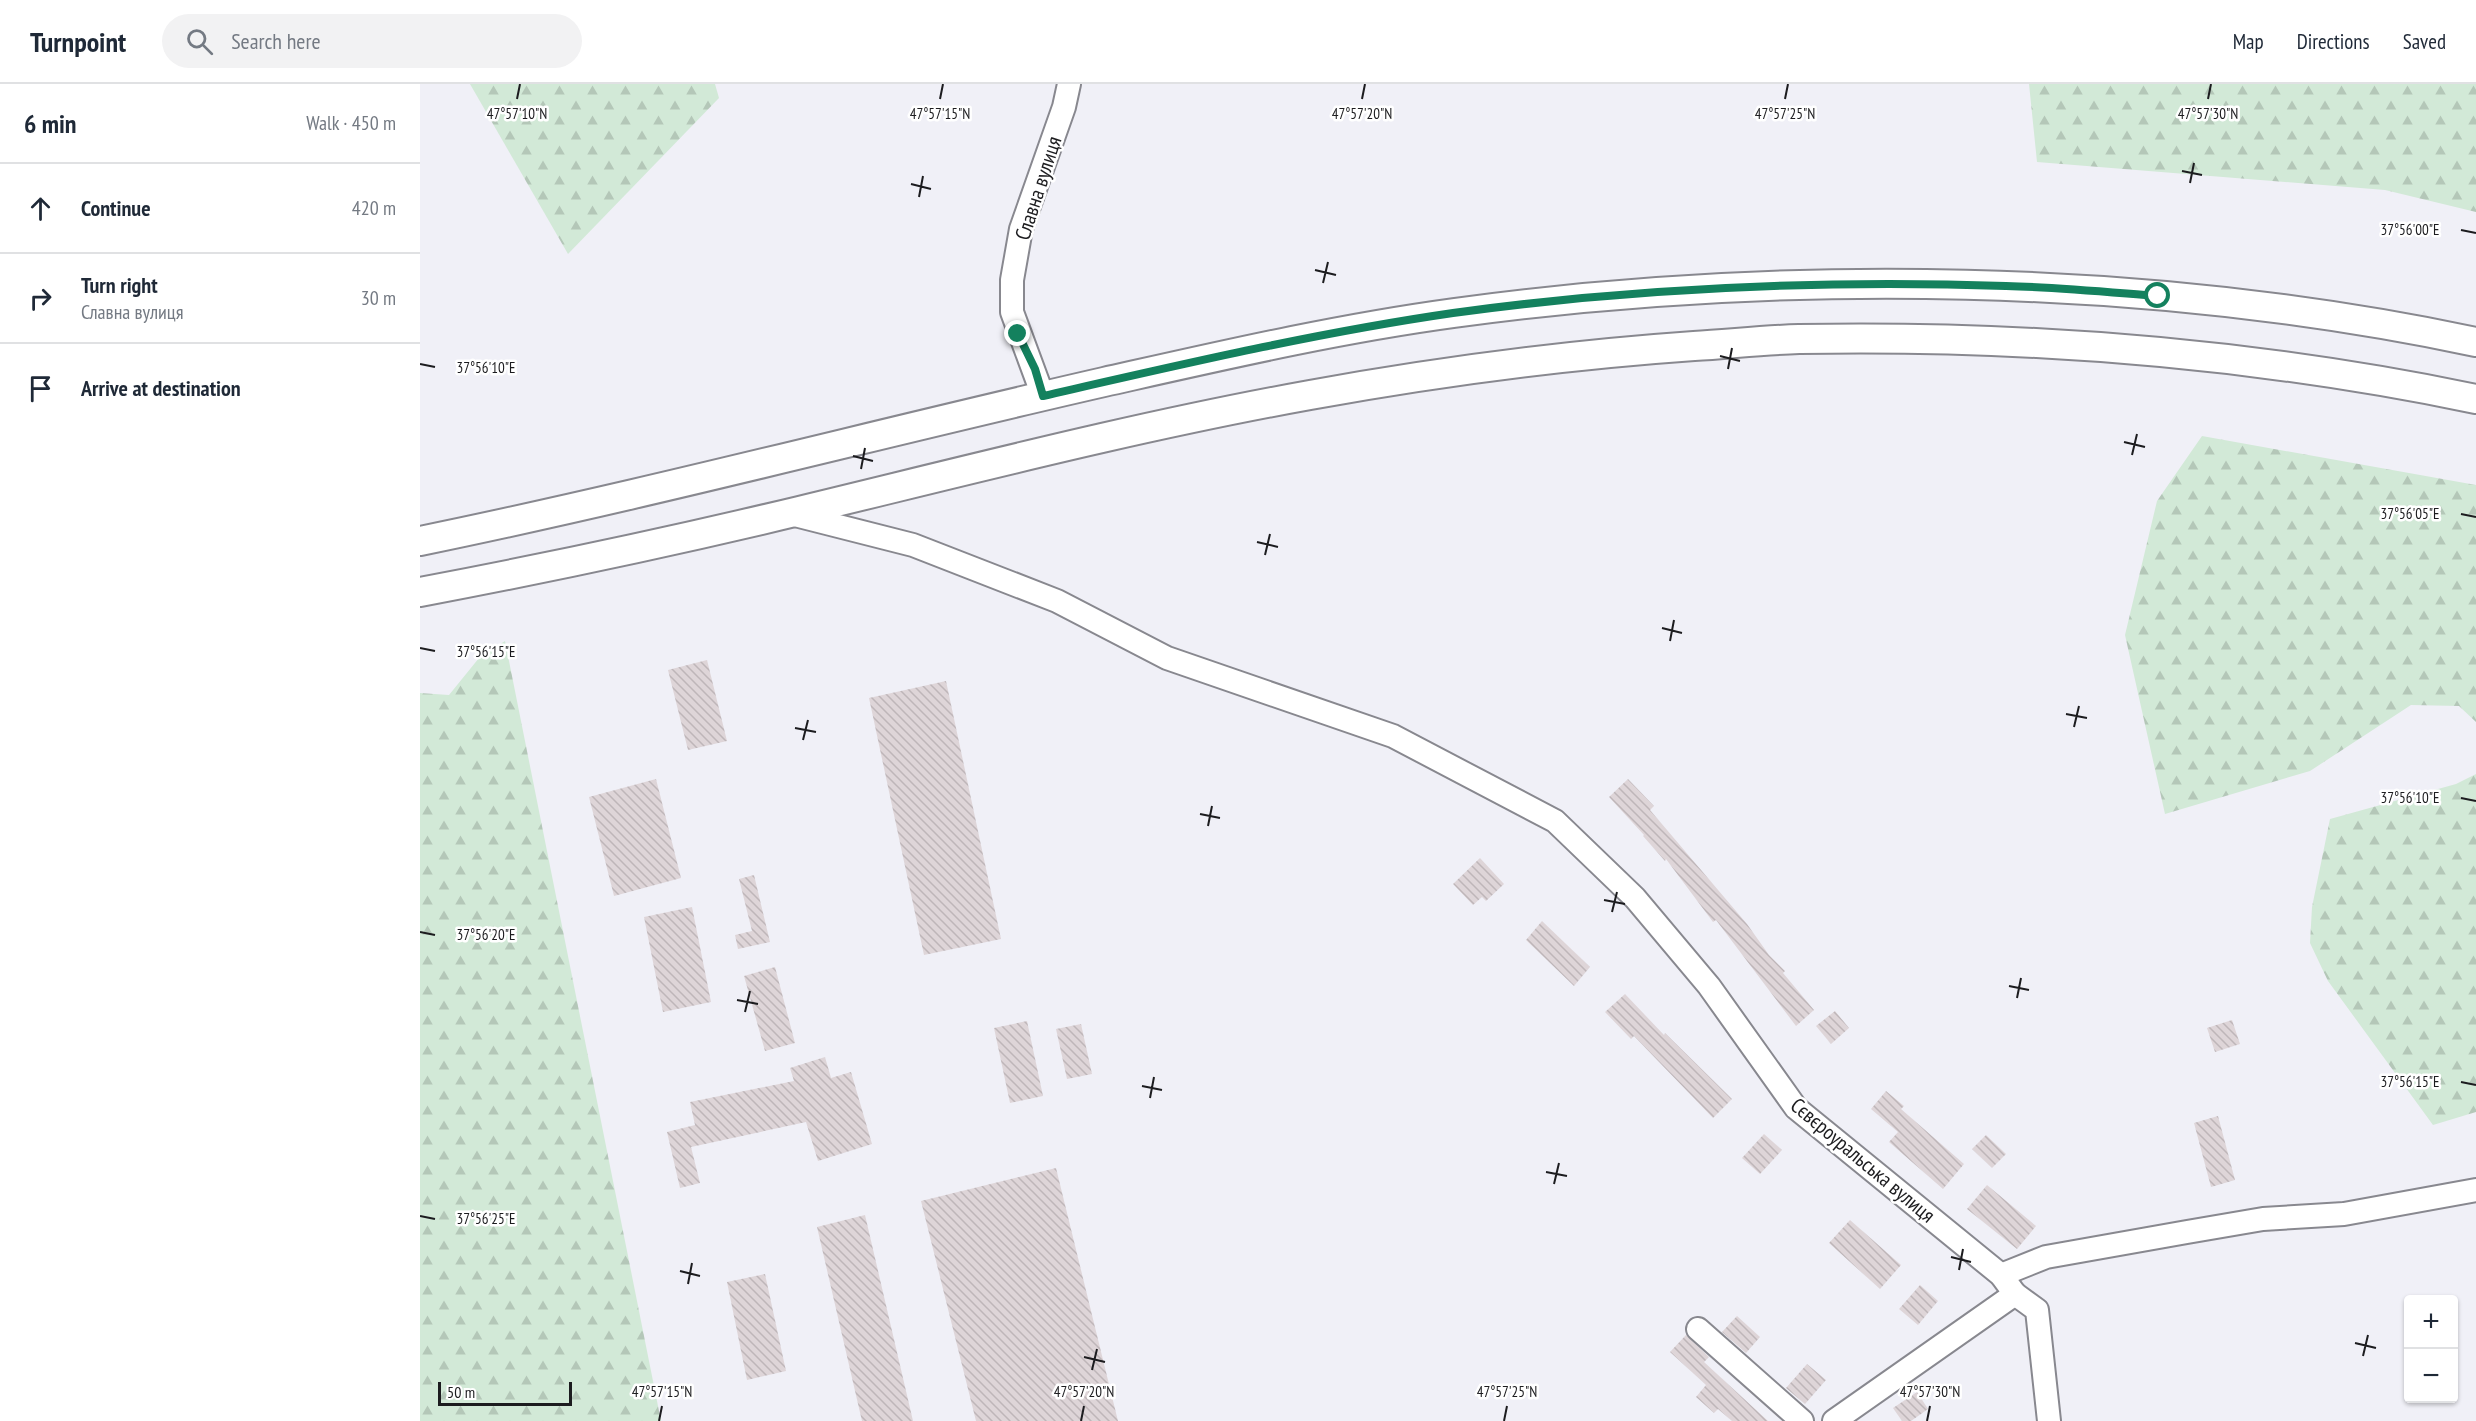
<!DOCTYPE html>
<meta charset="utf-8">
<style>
body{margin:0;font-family:"PT Sans Narrow",sans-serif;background:#f2f2f3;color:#1f2937}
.controls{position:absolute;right:18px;bottom:18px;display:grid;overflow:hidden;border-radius:6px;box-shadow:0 2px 4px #0004}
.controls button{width:54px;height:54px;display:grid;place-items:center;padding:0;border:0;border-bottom:2px solid #e0e1e3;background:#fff;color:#1f2937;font:30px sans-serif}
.scale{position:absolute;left:18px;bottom:15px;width:134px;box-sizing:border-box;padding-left:6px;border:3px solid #1c1c1f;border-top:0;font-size:16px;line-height:21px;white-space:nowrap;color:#1c1c1f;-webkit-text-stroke:4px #fff;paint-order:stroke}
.stop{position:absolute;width:18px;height:18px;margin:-14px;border:4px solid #14815e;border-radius:50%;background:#fff}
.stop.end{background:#14815e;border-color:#fff;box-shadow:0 2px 6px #0008}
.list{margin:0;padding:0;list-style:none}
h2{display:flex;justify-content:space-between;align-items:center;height:78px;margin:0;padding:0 24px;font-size:26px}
h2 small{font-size:20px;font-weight:400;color:#747a83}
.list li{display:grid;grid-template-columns:39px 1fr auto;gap:18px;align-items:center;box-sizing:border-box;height:90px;padding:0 24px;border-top:2px solid #e0e1e3}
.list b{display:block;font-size:22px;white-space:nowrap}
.list p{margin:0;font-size:20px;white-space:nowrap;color:#747a83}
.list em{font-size:20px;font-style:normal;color:#747a83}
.icon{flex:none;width:33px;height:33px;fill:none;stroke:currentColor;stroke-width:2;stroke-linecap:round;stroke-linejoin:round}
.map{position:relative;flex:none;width:2056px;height:1337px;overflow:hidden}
header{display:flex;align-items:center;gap:36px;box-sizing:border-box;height:84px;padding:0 30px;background:#fff;border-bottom:2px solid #e0e1e3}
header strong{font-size:28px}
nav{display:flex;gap:33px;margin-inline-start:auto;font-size:21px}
.search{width:420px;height:54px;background:#f2f2f3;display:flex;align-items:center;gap:15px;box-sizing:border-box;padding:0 21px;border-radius:33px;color:#747a83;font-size:22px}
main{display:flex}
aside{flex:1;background:#fff}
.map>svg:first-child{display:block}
</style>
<header>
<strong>Turnpoint</strong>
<div class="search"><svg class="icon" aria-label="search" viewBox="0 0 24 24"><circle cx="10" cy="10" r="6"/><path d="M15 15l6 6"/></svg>Search here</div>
<nav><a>Map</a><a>Directions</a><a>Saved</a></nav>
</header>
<main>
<aside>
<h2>6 min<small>Walk · 450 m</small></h2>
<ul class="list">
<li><svg class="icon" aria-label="ahead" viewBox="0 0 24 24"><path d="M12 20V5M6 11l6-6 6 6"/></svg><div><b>Continue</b></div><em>420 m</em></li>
<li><svg class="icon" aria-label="right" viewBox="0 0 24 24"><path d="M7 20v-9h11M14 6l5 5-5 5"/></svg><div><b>Turn right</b><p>Славна вулиця</p></div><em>30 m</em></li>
<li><svg class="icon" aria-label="arrive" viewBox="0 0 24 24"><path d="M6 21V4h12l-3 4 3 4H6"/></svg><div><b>Arrive at destination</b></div></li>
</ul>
</aside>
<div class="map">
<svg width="2056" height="1337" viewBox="0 0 2056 1337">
<defs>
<pattern id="forest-firs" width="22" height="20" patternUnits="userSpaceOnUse" patternTransform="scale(1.5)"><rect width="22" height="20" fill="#d2e9d7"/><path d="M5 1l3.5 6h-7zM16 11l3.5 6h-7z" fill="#b4c7b8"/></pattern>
<pattern id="building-back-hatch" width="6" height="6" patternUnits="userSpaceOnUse" patternTransform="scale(1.5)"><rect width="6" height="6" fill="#ded5d8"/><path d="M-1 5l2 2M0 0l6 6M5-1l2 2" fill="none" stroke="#beb6b9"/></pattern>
</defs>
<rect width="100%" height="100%" fill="#f0f0f7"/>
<g fill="url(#forest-firs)">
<path d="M50,0H295L299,14L148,170Z"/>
<path d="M1609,0H2056V128L1965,106L1617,78Z"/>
<path d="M1782,352L2056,401V638L2039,622L1991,621L1890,687L1745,730L1705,551L1737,417Z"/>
<path d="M85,557L241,1337H0V609L29,611L59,574Z"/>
<path d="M2056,690V1028L2013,1041L1908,897L1890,859L1892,823L1910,735L2036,700Z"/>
</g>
<g fill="url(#building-back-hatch)">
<path d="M287,576L307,657L268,666L248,586Z"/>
<path d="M526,597L581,855L504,871L449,614Z"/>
<path d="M236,695L261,794L194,812L169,713Z"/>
<path d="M1208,695L1234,722L1230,726L1327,840L1349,871L1365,887L1363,889L1394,926L1376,942L1296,836L1293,838L1246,775L1245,777L1223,752L1224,751L1189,713Z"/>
<path d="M1060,774L1084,800L1066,817L1062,813L1053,821L1033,800Z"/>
<path d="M334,791L350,858L318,865L315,851L332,847L319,795Z"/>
<path d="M272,823L291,918L243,928L224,833Z"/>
<path d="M1122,837L1170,883L1154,902L1106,856Z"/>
<path d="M355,883L375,959L345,967L324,892Z"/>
<path d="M1205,910L1244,951L1245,949L1312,1015L1293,1034L1214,952L1211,955L1185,928Z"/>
<path d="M1415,927L1429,944L1411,960L1396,942Z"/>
<path d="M1812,936L1820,960L1795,968L1787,944Z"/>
<path d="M607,937L623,1012L590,1019L574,944Z"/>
<path d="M661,940L672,990L647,995L636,945Z"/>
<path d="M405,973L411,994L431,988L452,1060L398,1077L386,1038L271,1063L280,1099L260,1104L247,1048L275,1041L270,1018L374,997L370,984Z"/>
<path d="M1466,1007L1484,1022L1481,1025L1544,1080L1523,1105L1469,1058L1478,1048L1451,1025Z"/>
<path d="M1798,1032L1815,1096L1791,1103L1774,1039Z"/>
<path d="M1344,1050L1362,1066L1340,1090L1322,1074Z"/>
<path d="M1566,1051L1586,1070L1572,1084L1552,1065Z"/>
<path d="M636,1084L698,1337H556L501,1117Z"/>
<path d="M1567,1101L1616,1142L1597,1165L1547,1125Z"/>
<path d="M445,1131L493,1337H442L397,1143Z"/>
<path d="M1430,1136L1481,1181L1460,1205L1409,1159Z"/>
<path d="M345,1190L366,1287L327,1296L307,1198Z"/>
<path d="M1500,1201L1518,1217L1498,1241L1479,1225Z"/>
<path d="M1317,1232L1340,1253L1326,1269L1302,1248Z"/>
<path d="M1266,1251L1289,1273L1284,1278L1348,1337H1312L1298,1325L1294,1329L1276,1313L1286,1301L1250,1268Z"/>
<path d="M1387,1280L1406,1296L1385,1320L1366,1304Z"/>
<path d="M1497,1308L1508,1325L1491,1337H1482L1473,1324Z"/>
</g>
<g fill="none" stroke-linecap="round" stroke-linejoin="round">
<g stroke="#88888f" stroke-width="26">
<g id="minor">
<path d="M623,312L592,228V196L601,145L644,23L649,0"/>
<path d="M371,430L493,461L637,517L747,574L973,652L1135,737L1215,814L1289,902L1376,1024L1581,1191L1595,1210L1414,1337"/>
<path d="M1581,1191L1626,1173L1767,1148L1843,1135L1924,1130L2056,1106"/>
<path d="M1595,1210L1617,1226L1629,1337"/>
<path d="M1278,1245L1382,1337"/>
</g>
</g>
<g stroke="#88888f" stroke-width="32">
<g id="major">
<path d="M0,457C229,410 456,350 684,298C800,272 916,245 1034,229C1364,184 1729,189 2056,258"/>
<path d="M0,508C127,484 254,457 379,427C549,386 718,342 890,311C1017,288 1145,271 1274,262C1309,260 1344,256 1379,255C1606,251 1834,269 2056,315"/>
</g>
</g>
<use href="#minor" stroke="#fff" stroke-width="22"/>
<use href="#major" stroke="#fff" stroke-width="28"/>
</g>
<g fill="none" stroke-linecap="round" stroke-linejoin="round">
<path stroke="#14815e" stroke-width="8" d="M598,250L615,285L623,312C759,281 895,249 1033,229C1215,204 1402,196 1586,202C1636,203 1687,208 1738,212"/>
</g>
<path fill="none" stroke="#1c1c1f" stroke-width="2" d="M97,15L100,0M520,15L523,0M942,15L945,0M1365,15L1368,0M1788,15L1791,0M1762,87L1782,91M1770,99L1774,79M491,100L511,105M499,113L503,92M2041,146L2056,149M895,186L916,191M903,199L908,178M1300,272L1320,277M0,280L15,283M1308,285L1312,264M1704,358L1725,363M1712,371L1717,350M433,372L453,377M441,385L445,364M2041,430L2056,433M837,458L858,463M845,471L850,450M1242,544L1262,549M1250,557L1254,536M0,564L15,567M1646,630L1667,634M1654,643L1659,622M375,644L396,648M383,656L388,636M2041,714L2056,717M780,730L800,734M788,742L792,722M1184,816L1205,820M1192,828L1197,808M0,848L15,851M1589,902L1609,906M1597,914L1601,894M317,916L338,920M325,928L330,907M2041,998L2056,1001M722,1002L742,1006M730,1014L734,993M1126,1088L1147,1092M1134,1100L1139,1079M0,1132L15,1135M1531,1173L1551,1178M1539,1186L1543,1165M260,1187L280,1192M268,1200L272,1179M1935,1259L1956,1264M1943,1272L1948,1251M664,1273L685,1278M672,1286L677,1265M239,1337L242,1322M661,1337L664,1322M1084,1337L1087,1322M1507,1337L1510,1322"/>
<g text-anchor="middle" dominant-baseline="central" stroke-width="5" stroke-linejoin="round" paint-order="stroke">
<g font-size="21" fill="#1c1c1f" stroke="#fff">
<text transform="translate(618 104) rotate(-72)">Славна вулиця</text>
<text transform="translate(1443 1076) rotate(40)">Сєвєроуральська вулиця</text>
</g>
</g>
<g font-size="15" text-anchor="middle" fill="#1c1c1f" stroke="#fff" stroke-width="5" stroke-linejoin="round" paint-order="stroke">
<text x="97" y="35">47°57'10"N</text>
<text x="520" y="35">47°57'15"N</text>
<text x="942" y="35">47°57'20"N</text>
<text x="1365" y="35">47°57'25"N</text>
<text x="1788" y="35">47°57'30"N</text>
<text x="1990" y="151">37°56'00"E</text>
<text x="66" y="289">37°56'10"E</text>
<text x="1990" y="435">37°56'05"E</text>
<text x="66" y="573">37°56'15"E</text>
<text x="1990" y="719">37°56'10"E</text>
<text x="66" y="856">37°56'20"E</text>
<text x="1990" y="1003">37°56'15"E</text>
<text x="66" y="1140">37°56'25"E</text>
<text x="242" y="1313">47°57'15"N</text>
<text x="664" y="1313">47°57'20"N</text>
<text x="1087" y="1313">47°57'25"N</text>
<text x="1510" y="1313">47°57'30"N</text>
</g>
</svg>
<div class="controls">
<button>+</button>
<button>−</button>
</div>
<div class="scale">50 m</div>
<div class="stop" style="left:1738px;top:212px"></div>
<div class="stop end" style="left:598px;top:250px"></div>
</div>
</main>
